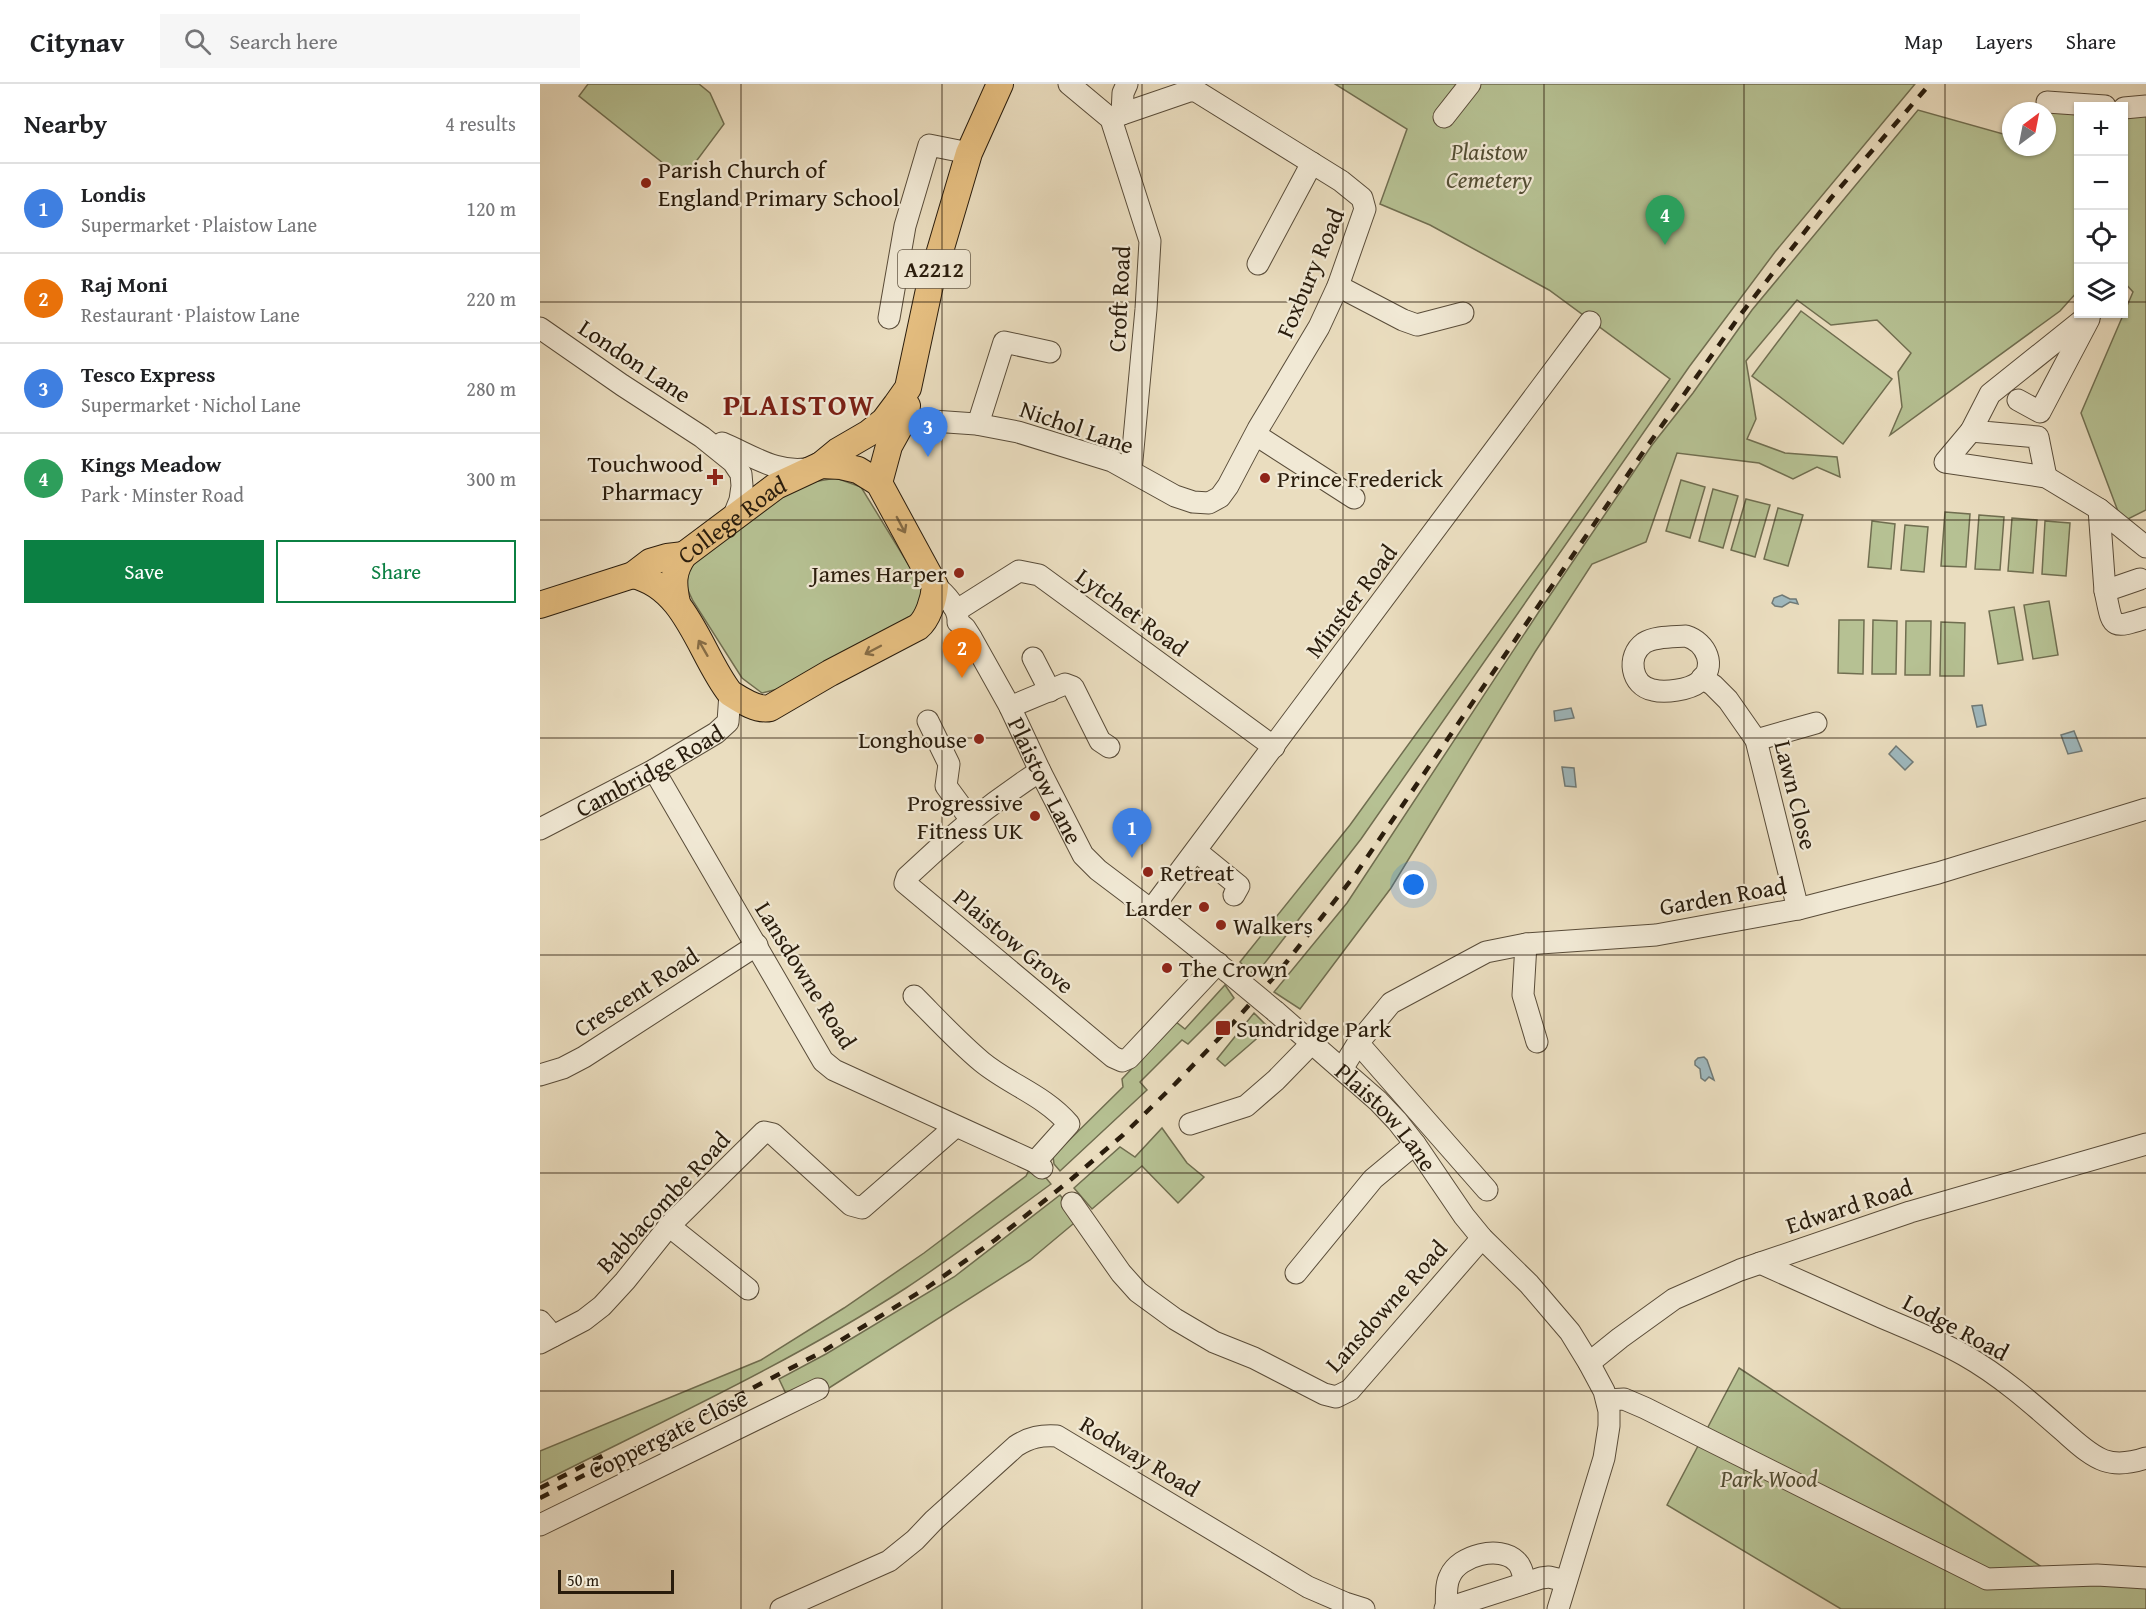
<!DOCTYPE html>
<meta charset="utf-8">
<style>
body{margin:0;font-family:"Gentium Book Plus",serif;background:#f6f6f6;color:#202124}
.controls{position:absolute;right:18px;top:18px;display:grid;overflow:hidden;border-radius:0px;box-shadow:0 2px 4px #0004}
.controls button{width:54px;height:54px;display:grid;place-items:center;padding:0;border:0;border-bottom:2px solid #e0e0e0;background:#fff;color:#202124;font:30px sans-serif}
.compass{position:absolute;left:1462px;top:18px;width:54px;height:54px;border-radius:50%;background:#fff;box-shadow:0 2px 4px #0004;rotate:32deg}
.scale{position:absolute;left:18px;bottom:15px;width:116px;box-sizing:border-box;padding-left:6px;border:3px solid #291c0c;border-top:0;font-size:16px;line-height:21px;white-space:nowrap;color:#291c0c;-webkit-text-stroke:4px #f1e9d5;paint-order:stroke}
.you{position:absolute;left:874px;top:801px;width:21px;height:21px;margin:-15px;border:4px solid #fff;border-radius:50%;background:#1a73e8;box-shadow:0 0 0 9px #1a73e833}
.badge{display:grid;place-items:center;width:39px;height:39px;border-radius:50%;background:#0b8043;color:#fff;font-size:20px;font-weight:700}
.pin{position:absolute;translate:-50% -50px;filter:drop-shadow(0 2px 3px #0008)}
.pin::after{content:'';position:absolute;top:32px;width:21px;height:18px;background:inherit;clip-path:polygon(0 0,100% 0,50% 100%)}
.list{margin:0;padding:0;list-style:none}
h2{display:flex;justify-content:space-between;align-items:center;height:78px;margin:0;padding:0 24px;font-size:26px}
h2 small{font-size:20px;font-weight:400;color:#757577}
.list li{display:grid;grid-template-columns:39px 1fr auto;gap:18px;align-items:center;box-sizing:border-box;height:90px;padding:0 24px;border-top:2px solid #e0e0e0}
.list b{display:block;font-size:22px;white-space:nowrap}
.list p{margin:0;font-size:20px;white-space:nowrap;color:#757577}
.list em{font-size:20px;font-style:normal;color:#757577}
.actions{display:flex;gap:12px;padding:18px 24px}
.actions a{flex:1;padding:14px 0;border:2px solid #0b8043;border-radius:0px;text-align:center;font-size:21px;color:#0b8043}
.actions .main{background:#0b8043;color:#fff}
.icon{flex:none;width:33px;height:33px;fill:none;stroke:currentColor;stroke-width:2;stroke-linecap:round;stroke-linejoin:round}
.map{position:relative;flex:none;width:1606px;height:1525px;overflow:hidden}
header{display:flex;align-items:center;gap:36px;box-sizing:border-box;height:84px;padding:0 30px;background:#fff;border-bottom:2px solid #e0e0e0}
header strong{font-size:28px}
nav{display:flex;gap:33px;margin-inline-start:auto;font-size:21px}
.search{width:420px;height:54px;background:#f6f6f6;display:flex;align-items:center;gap:15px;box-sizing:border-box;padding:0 21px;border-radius:0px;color:#757577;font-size:22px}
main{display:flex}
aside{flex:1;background:#fff}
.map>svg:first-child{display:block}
</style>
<header>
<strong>Citynav</strong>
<div class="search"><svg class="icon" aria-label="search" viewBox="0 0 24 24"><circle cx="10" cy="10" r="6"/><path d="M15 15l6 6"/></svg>Search here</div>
<nav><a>Map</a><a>Layers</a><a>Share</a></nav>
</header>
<main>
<aside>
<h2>Nearby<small>4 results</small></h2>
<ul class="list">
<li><span class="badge" style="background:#3f7fe0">1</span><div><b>Londis</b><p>Supermarket · Plaistow Lane</p></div><em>120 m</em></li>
<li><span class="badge" style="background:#e8710a">2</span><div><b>Raj Moni</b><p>Restaurant · Plaistow Lane</p></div><em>220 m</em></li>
<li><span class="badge" style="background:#3f7fe0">3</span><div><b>Tesco Express</b><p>Supermarket · Nichol Lane</p></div><em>280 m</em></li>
<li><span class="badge" style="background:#2e9e5b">4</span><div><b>Kings Meadow</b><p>Park · Minster Road</p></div><em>300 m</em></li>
</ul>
<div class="actions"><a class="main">Save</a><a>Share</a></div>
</aside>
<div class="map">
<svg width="1606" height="1525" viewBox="0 0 1606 1525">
<rect width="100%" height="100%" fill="#eaddbf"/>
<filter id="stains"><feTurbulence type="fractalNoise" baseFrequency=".00333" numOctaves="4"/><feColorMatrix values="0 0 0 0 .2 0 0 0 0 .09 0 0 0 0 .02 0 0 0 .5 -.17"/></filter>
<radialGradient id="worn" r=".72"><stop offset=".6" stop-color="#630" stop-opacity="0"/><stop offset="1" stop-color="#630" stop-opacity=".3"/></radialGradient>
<g fill="#b6c193" stroke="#706e50" stroke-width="1.5">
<path d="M48,0H159L170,9L184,40L143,95L39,12Z"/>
<path d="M795,0H1375L1235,168L1149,283L821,755L724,880L711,889L700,878L810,741L1005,472L1130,295L1009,206L890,141L840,120L867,45Z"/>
<path d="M1606,20V426L1582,438L1541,329L1593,208L1584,198V23Z"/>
<path d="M1508,23L1538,27V207L1520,227L1350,351L1362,323L1358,288L1371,269L1337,236L1291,241L1257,216L1206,277L1216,335L1207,355L1245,369L1297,373L1300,393L1277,383L1253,395L1219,379L1137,369L1106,458L1052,480L995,568L851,804L760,925L734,908L807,819L1000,526L1112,361L1153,309L1212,226L1378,26L1463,50L1471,46V63H1507V27H1502Z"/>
<path d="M1261,227L1352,295L1303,360L1212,292Z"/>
<path d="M296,394L321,403L381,501L384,521L367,540L246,603L222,609L202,594L153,517L145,500L146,490L157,474L227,419L267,399Z"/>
<path d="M1141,396L1165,403L1150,454L1126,447Z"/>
<path d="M1173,405L1198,412L1183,464L1159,457Z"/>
<path d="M1206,415L1230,421L1215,473L1191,466Z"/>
<path d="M1238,424L1263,431L1248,482L1224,475Z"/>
<path d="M1405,428L1430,430L1426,483L1401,482Z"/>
<path d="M1439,431L1464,433L1460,486L1435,485Z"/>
<path d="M1472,434L1497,436L1493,489L1468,487Z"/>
<path d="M1332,437L1355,440L1351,485L1328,483Z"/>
<path d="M1505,437L1530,439L1526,492L1502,490Z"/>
<path d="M1365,441L1388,443L1384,488L1361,486Z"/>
<path d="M1509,517L1518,571L1493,575L1484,521Z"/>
<path d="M1474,523L1483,576L1458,580L1449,527Z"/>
<path d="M1299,536H1324L1323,590L1298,589Z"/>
<path d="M1333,536L1357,537L1356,590H1332Z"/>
<path d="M1366,537H1391L1390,591H1365Z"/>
<path d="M1401,538L1425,539L1424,592H1400Z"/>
<path d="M685,901L694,914L648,960L642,956L600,998L607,1006L520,1087L514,1080L513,1072L583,1003L582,995L636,938L645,945Z"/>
<path d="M714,929L729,944L685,982L677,975Z"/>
<path d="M622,1044L647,1079L664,1093L638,1119L602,1082L552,1125L534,1104L580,1063L595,1073Z"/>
<path d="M491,1082L502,1089L511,1100C463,1135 416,1171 366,1204C250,1279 123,1337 0,1399V1367L221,1276L304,1224L384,1169L486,1092Z"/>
<path d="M520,1111L539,1135L490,1176L289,1304L281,1296L248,1314L239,1295L286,1270L414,1193Z"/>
<path d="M1199,1284L1517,1493L1606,1496V1525H1301L1127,1421Z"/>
</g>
<g fill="#9eb8be" stroke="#6f7a77" stroke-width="1.5">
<path d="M1242,511L1250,515H1256L1258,520L1250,518L1242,523L1235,522L1232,519L1234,514Z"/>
<path d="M1442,621L1446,641L1437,643L1432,622Z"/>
<path d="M1031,624L1034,634L1015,637L1014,627Z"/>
<path d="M1534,647L1542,667L1528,670L1521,651Z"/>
<path d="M1356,662L1373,678L1365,686L1349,670Z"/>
<path d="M1022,683L1034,684L1036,703L1025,702Z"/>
<path d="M1164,973L1167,976L1174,996L1169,993L1165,997L1161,994L1160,985L1155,981V977L1158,974Z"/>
</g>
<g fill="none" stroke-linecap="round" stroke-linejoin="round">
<g stroke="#594c39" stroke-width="23">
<g id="minor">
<path d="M529,0L571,35L610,157L606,225L591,387"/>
<path d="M1507,18L1565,22"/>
<path d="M1584,24L1606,22"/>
<path d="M582,30L583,9L587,0"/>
<path d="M904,33L930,0"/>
<path d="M718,180L772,79"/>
<path d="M798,202L863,236L877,241L923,229"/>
<path d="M349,234L365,142L389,61L429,69"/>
<path d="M0,244L82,301L162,353L193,378L201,390L202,402L200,416L194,431"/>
<path d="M1478,316L1500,328L1549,235"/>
<path d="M364,335L436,340L478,348L572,377L635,412L653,418L669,419L680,413L688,402L718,345L779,243L798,202L825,125L822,114L801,97L656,7H649L582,30L571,35"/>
<path d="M438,340L464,258L510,268"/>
<path d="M1431,347L1405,378L1506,393L1559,425L1606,463"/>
<path d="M716,351L814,414"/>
<path d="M182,359C211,371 238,391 271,384"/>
<path d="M1506,393L1498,353L1431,347L1450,310L1550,230"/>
<path d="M1559,425L1565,507"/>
<path d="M1600,495L1565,507C1573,543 1569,546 1606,534"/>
<path id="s1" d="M395,502C406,510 419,525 418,538L425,544L432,555L470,623L500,687L543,771L558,786L611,826L688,888"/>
<path d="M413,522L422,523L479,487L499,491L734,663"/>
<path d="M1146,552C1166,558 1178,583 1159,598C1149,606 1125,609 1113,606C1091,602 1086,572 1104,559C1115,552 1133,553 1146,552Z"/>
<path d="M493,574L510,607"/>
<path d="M1162,594L1173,601L1188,616L1216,656L1258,825"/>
<path d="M470,623L525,600L533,603L560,657L569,663"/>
<path d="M388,637L409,680L406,702L431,736"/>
<path d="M1216,656L1276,639"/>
<path d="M114,686L283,977L294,986L495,1078L502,1084"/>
<path d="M500,687C452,718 408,754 367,793L365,799L573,973L582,977L589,974L678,879"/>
<path id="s2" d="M0,745L114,686L176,649L188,638L190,609"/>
<path d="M656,767L699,802L694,811"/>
<path d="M611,826L1050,238"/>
<path d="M986,860L983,911L997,958"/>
<path d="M374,912C396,934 418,958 442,978C470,1001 504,1011 529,1040L495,1078"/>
<path id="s3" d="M735,927L838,1017L857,1037L875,1060L924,1132L942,1154L989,1200L1030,1248L1049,1279L1064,1307L1069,1327V1342L1064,1374L1018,1525"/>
<path d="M818,959L947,1106"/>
<path d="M802,985L818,959L851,919L946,868L986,860L1116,851L1258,825L1398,789L1606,725"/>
<path d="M0,991L23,984L44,973L217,861"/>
<path d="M650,1040L706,1022L736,996L772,959"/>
<path d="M532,1119L581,1189L598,1208L635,1235L674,1258L714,1274L784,1310L796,1313L810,1306L942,1154"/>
<path d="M129,1142L208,1205"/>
<path d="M1220,1179C1260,1197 1301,1215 1341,1233C1369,1245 1398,1256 1424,1271C1463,1293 1496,1323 1529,1352C1556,1376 1570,1386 1606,1374"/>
<path d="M756,1189L833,1095L875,1060"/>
<path d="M0,1237L13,1252"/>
<path d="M0,1259L44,1236L62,1222L85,1197L129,1142L224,1048L233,1050L311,1121L322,1124L415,1043"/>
<path d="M1049,1279L1080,1254L1134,1215L1200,1186L1370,1128L1606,1060"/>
<path d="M1067,1316L1084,1315L1105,1324L1447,1495L1557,1491L1606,1494"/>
<path d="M0,1441L278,1305"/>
<path d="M241,1525L349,1477L375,1456L394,1436L476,1362C490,1353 501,1351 517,1352L768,1503L805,1519L824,1525"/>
<path d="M905,1525L1001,1494L1009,1493L1026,1497"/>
<path d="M906,1525C907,1515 905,1501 910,1492C919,1471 960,1461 976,1477C982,1482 983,1491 985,1499"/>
</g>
</g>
<g stroke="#291c0c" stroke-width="28">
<g id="major">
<path d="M339,399L349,362L364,335L367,322"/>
<path d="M93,491C147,503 160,571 190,609C201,616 217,627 230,624L290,589L378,543C388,535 394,515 395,502L339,399L318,386L301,382L281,381"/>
<path id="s4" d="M137,519C133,500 132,488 144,471L236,402L281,381L298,367L329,349L344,337L356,321L368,304L390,201L429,69L460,0"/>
<path d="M0,521L93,491L110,478L127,473L144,471"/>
</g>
</g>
<use href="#minor" stroke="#f1e9d5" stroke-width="21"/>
<use href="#major" stroke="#e5be80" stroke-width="26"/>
<g stroke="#291c0c" stroke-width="4.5" stroke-dasharray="10 10" stroke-linecap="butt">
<path d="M0,1404L68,1369"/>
<path d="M0,1414L280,1269L388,1203L455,1156L528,1098L583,1051L635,1000L686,947L741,885L815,791L1106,364L1201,230L1291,114L1390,0"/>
</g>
<g stroke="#594c39" stroke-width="23" stroke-linecap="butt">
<path id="minor-bridge" d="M688,888L735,927"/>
</g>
<use href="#minor-bridge" stroke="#f1e9d5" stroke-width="21"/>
</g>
<defs><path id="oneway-shaft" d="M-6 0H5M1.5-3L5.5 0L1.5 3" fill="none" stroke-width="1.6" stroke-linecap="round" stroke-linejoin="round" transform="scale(1.5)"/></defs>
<g stroke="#876d46">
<use href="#oneway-shaft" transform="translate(361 441) rotate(62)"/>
<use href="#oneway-shaft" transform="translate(163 564) rotate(-120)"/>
<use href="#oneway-shaft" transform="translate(333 566) rotate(152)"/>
</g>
<path fill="none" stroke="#291c0c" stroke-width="1.5" stroke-opacity="0.55" d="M201,0V1525M402,0V1525M602,0V1525M803,0V1525M1004,0V1525M1204,0V1525M1405,0V1525M0,218H1538M1584,218H1606M0,436H1606M0,654H1606M0,871H1606M0,1089H1606M0,1307H1606"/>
<g fill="#8f2418" stroke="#f1e9d5" stroke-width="2">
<circle cx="106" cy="99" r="6"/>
<path d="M172 384h6v6h6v6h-6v6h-6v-6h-6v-6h6z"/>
<circle cx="725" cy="394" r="6"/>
<circle cx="419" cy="489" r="6"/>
<circle cx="439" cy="655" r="6"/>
<circle cx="495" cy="732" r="6"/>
<circle cx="608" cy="788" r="6"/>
<circle cx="664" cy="823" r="6"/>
<circle cx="681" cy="841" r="6"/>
<circle cx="627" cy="884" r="6"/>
<rect x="675" y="936" width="16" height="16" rx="3"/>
</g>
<g text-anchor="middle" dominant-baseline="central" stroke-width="4.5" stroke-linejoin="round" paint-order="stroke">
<rect fill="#f1e9d5" stroke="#655a48" stroke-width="1.5" x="358" y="166" width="72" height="38" rx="4.5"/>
<g font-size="22" font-weight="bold" fill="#291c0c">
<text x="394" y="185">A2212</text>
</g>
<g font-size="24" font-style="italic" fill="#534e34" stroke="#f1e9d5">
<text x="949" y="67">Plaistow<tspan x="949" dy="28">Cemetery</tspan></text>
<text x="1229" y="1394">Park Wood</text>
</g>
<g font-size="24" fill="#291c0c" stroke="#f1e9d5" text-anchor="start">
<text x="118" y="85">Parish Church of<tspan x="118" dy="28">England Primary School</tspan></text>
<text x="163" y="379" text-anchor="end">Touchwood<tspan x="163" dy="28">Pharmacy</tspan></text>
<text x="737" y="394">Prince Frederick</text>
<text x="407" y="489" text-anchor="end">James Harper</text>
<text x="427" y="655" text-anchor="end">Longhouse</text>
<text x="483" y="718" text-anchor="end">Progressive<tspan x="483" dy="28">Fitness UK</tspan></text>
<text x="620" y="788">Retreat</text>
<text x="652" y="823" text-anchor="end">Larder</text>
<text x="693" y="841">Walkers</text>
<text x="639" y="884">The Crown</text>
<text x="696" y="944">Sundridge Park</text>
</g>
<g font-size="24" fill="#291c0c" stroke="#f1e9d5">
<text transform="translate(770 189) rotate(-67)">Foxbury Road</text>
<text transform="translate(579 215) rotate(-87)">Croft Road</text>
<text transform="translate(95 277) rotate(34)">London Lane</text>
<text transform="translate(537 343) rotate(19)">Nichol Lane</text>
<text stroke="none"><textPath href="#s4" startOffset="110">College Road</textPath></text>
<text transform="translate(811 517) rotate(-53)">Minster Road</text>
<text transform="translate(592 528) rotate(36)">Lytchet Road</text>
<text stroke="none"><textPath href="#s2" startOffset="124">Cambridge Road</textPath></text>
<text stroke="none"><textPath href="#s1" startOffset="226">Plaistow Lane</textPath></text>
<text transform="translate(1256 711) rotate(76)">Lawn Close</text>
<text transform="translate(1183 812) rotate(-10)">Garden Road</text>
<text transform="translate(474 857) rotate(40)">Plaistow Grove</text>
<text transform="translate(266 891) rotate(58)">Lansdowne Road</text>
<text transform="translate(96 908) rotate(-33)">Crescent Road</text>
<text stroke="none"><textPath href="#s3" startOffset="154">Plaistow Lane</textPath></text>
<text transform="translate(123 1118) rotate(-47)">Babbacombe Road</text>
<text transform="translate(1309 1122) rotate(-18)">Edward Road</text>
<text transform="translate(846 1222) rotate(-48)">Lansdowne Road</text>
<text transform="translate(1416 1243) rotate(28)">Lodge Road</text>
<text transform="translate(128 1350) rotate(-26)">Coppergate Close</text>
<text transform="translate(600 1372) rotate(31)">Rodway Road</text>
</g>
<g font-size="30" font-weight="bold" letter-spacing="1.5" fill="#7a1f14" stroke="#f1e9d5">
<text x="259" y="320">PLAISTOW</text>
</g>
</g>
<rect width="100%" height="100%" filter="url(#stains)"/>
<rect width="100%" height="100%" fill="url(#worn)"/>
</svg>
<div class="controls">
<button>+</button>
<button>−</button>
<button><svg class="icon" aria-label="locate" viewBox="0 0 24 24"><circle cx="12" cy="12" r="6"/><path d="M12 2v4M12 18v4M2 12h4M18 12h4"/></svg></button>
<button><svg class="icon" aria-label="layers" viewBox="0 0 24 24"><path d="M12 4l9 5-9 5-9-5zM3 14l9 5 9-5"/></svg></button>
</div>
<svg class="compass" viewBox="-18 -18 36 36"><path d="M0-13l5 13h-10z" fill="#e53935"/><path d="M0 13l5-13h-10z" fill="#757577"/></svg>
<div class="scale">50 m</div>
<div class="you"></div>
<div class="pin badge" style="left:592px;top:774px;background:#3f7fe0">1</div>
<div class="pin badge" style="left:422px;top:594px;background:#e8710a">2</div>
<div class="pin badge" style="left:388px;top:373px;background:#3f7fe0">3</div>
<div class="pin badge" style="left:1125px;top:161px;background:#2e9e5b">4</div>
</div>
</main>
